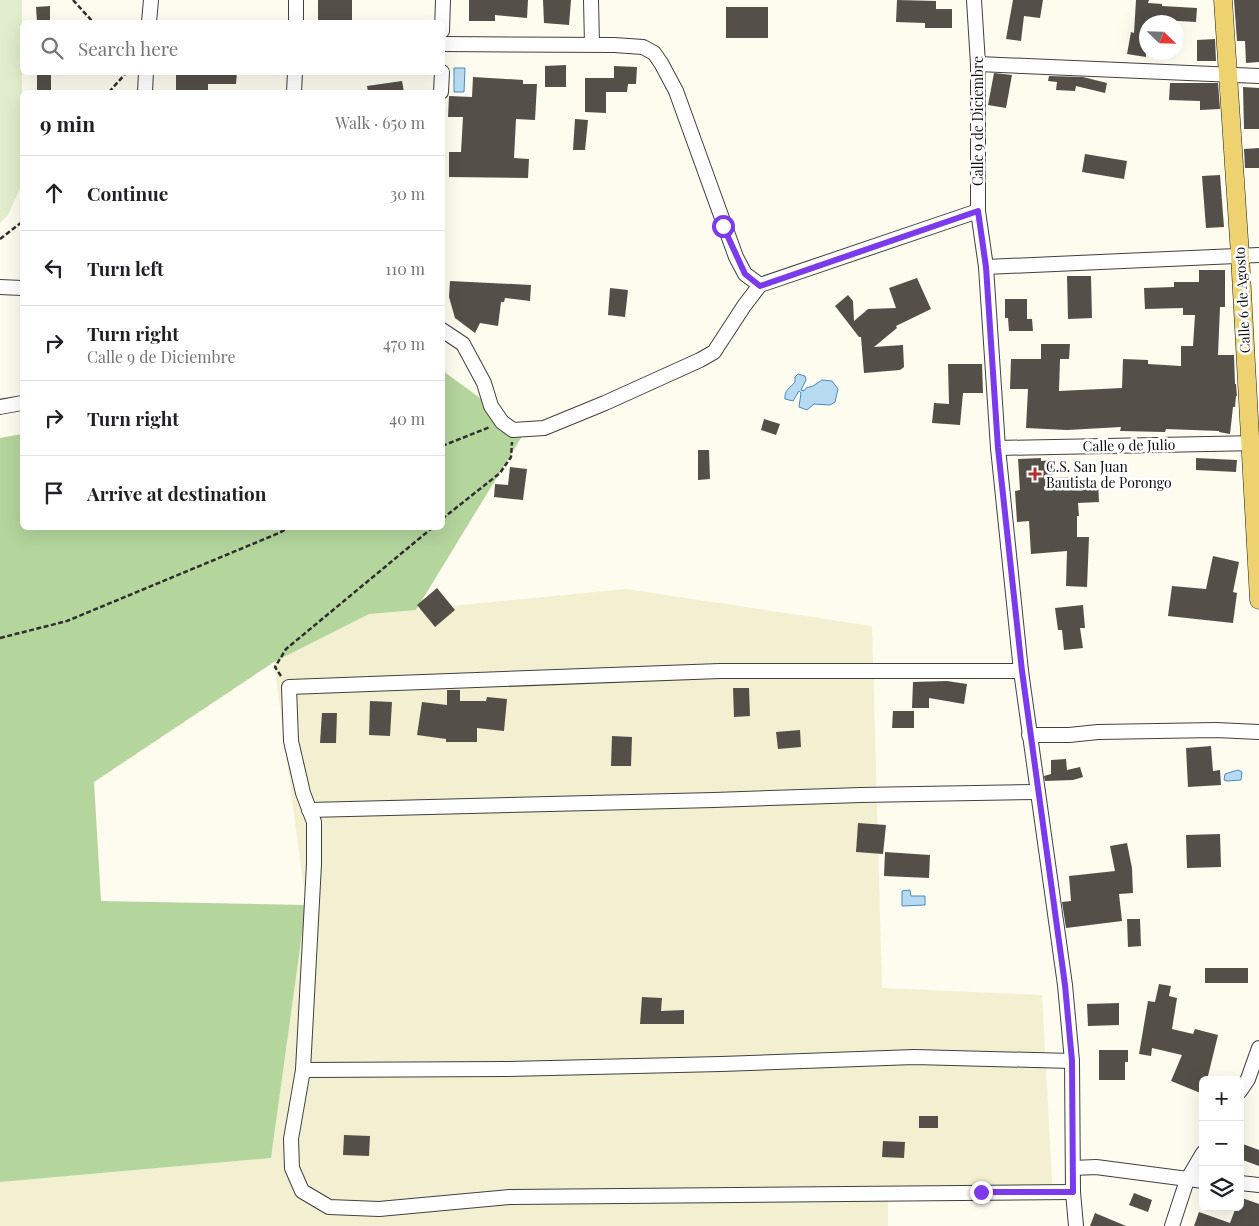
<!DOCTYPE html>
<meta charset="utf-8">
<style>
body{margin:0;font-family:"Playfair Display",serif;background:#f2f2f2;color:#202124}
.controls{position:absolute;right:15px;bottom:15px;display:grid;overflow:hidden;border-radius:8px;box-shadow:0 5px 20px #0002}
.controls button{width:45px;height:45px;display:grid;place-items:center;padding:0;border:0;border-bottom:1px solid #e0e0e0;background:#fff;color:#202124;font:25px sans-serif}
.compass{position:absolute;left:1139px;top:15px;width:45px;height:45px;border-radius:50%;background:#fff;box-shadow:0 5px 20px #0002;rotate:113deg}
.stop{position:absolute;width:15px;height:15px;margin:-11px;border:4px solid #7c3aed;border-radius:50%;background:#fff}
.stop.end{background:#7c3aed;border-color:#fff;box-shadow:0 1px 5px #0008}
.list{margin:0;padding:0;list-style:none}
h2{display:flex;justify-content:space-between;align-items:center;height:65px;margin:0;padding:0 20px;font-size:21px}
h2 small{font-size:16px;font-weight:400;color:#757577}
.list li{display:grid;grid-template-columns:32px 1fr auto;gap:15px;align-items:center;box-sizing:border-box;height:75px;padding:0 20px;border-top:1px solid #e0e0e0}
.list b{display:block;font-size:19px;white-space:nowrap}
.list p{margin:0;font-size:16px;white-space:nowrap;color:#757577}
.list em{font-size:16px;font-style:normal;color:#757577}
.icon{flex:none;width:28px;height:28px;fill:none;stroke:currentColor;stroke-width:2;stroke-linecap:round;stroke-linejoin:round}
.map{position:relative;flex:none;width:1259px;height:1226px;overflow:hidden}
.search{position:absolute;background:#fff;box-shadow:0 5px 20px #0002;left:20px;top:20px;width:425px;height:55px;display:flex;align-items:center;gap:12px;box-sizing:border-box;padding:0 18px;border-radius:8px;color:#757577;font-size:19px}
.panel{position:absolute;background:#fff;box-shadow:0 5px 20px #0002;left:20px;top:90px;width:425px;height:440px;border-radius:8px}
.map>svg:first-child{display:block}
</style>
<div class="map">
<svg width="1259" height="1226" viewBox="0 0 1259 1226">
<rect width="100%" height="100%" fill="#fefbef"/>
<path fill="#f2f0d1" d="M626,589L872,626L882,988L1042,995L1053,1199H888V1226H0V1182L271,1158L306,905L274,662L369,614Z"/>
<path fill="#b4d59c" d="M443,371L491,406L524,433L416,610L369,614L274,662L94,782L101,901L306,905L271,1158L0,1182V438L22,434V528H442Z"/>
<path fill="#e1edcc" d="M0,0H22V184L8,215L0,223Z"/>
<g fill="#b7daf1" stroke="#458cc2">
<path d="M454,68H465L464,92H454Z"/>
<path d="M798,374L805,376L806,380L801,390L804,391L806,388L813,386L822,380L832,381L838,389L835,402L830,405L814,404L807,410L799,407L801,393L799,391L793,401L785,399C784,390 790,388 795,382V377Z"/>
<path d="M1238,770L1242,772L1241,780L1227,781L1224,780L1225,774Z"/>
<path d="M910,890L911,896H925V905L902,906V891Z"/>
</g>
<g fill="#554f4a">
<rect x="318" y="0" width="34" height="21"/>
<path d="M469,0H528L527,18L495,15V21H469Z"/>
<path d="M543,0H571L569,25L544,23Z"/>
<path d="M897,0L936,1V9H952V28H925V23L896,22Z"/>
<path d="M1013,0H1043L1040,18L1024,16L1021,41L1006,39Z"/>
<path d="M1136,0H1149L1148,3L1162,4V6L1197,8L1196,22L1161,20L1160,22H1146V57L1127,54L1131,32L1134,33Z"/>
<path d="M1234,0H1259V62L1246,63L1245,41H1237Z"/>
<path d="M50,6V22H37L36,7Z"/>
<rect x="726" y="7" width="42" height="31"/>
<path d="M1215,39L1216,61H1197V40Z"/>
<path d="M566,65V87H545V66Z"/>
<path d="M614,66L637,67L636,84H628L627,92H606V113L585,112V78H614Z"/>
<rect x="37" y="72" width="14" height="20"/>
<path d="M176,72H237L236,84H208V92H176Z"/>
<path d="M994,73L1012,75L1006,108L988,105Z"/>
<path d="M1049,76L1083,77L1107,83L1105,93L1076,86L1075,91L1056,90L1057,82L1048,81Z"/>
<path d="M473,77L523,80V84H537L535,120L516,119L514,158L529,159L528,178L449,177V152H461L463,117H448L449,96L472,97Z"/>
<path d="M402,81L404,92H368L367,86Z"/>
<path d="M1170,83H1218L1220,109L1200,110V101L1169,100Z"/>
<path d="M1243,87L1259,88V129H1244Z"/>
<path d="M575,119L588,120L585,150H573Z"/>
<path d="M1259,148V168H1245L1244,149Z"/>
<path d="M1085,154L1127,161L1124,179L1082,172Z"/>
<path d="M1220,175L1224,227L1206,228L1202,176Z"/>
<path d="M1199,270H1225V307H1220L1218,355H1234L1235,384H1236L1237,396H1236L1235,407H1233L1230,434L1219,432V431L1166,429L1165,432L1120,431L1121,427L1067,430L1026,428L1028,389H1010L1011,359H1041V344H1070L1069,359H1060L1059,391L1122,388L1123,359L1148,360V364L1181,366V346H1193L1195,315H1183V308L1145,309L1144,288L1174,287V282H1199Z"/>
<path d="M1067,276H1091L1092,318L1068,319Z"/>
<path d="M917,278L931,309L896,326L897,328L874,347L903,345L904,367L900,370L864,373L861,337H859L835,306L848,295L853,301L854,321L868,309L896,308L889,288Z"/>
<path d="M450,281L531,285L530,301L505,298L504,302H501L498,326L480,323L475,333L455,318L449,297Z"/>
<path d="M610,288L628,290L625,317L608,315Z"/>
<path d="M1005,299H1027V319H1032L1033,331H1009L1008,318H1005Z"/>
<path d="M948,364H982L983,393H963L960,425L932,423L934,403L949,404Z"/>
<path d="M764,419L780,424L776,435L761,430Z"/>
<path d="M698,450H709L710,479L698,480Z"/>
<path d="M1041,458V461L1052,460L1053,478L1076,477V484L1098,482L1099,502L1078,503L1079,516H1077V537H1089L1087,587L1066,586L1067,551L1031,554L1029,521L1017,522L1015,491L1020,490L1018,459Z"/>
<path d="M1196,458L1237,460L1236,472L1196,470Z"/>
<path d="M510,467L527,469L523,500L494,497L495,484L508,485Z"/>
<path d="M1213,556L1239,562L1233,592L1237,593L1233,623L1168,616L1172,586L1206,589Z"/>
<path d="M437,588L455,610L435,627L417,605Z"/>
<path d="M1083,605L1085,628H1080L1083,648L1064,650L1062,630H1058L1055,608Z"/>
<path d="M947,681L967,684L964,704L929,698V708H912L913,682Z"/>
<path d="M733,688H749L750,716L734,717Z"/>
<path d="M447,690H460V701H486L487,697L507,699L504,731L477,728V742H446V739L417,735L422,702L447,705Z"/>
<path d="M370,701L392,702L390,736L369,735Z"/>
<path d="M893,711H914V728H892Z"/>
<path d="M322,713H337L336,743H320Z"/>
<path d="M800,730L801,747L778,749L776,732Z"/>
<path d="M612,736L632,737L631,766H611Z"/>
<path d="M1211,746L1213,771L1220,770L1221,785L1188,787L1186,748Z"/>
<path d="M1066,759L1067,770L1080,767L1083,777L1073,780L1045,781L1044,776L1051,774V760Z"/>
<path d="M858,823L886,825L883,854L856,852Z"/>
<path d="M1220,834L1221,867L1187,868L1186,835Z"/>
<path d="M1127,843L1132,868L1133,893L1119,894L1122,921L1066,928L1062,902L1071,901L1069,876L1115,871L1110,846Z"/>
<path d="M885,852L930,855L929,878L884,876Z"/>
<path d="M1127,919H1140L1141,946L1128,947Z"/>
<rect x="1205" y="968" width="43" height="15"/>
<path d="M1159,984L1171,986L1169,996L1177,998L1172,1029L1193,1034L1195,1029L1218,1035L1207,1080H1203V1094L1171,1081L1182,1055L1152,1048L1151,1056L1139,1054L1148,1001L1155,1002Z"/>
<path d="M642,997L662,998L661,1011L684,1010V1024H640Z"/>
<path d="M1119,1003V1025L1088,1026L1087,1004Z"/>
<path d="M1099,1050H1128V1062H1125V1080H1099Z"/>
<rect x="919" y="1116" width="19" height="12"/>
<path d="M344,1135L370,1136L369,1156L343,1155Z"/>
<path d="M883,1141L905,1142L904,1158L882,1157Z"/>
<path d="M1240,1143L1259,1150V1166L1240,1159Z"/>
<path d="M1134,1193L1152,1200L1148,1212L1129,1205Z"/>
<path d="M1242,1198L1259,1204V1226H1194L1199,1212L1230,1223L1236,1207H1240V1200Z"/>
<path d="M1095,1213L1126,1226H1090Z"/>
</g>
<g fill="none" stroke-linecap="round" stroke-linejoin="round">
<g stroke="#404040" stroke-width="16">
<g id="minor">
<path d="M591,0L592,44"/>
<path d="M974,0L978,64V211L986,267L998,448L1021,671L1065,985L1072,1061L1073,1192L1076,1226"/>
<path d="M149,22L151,0"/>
<path d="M296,22V0"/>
<path d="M442,31L443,0"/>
<path d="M442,44L614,45L643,47L654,53L661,63L676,91L736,257L745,274L760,285"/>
<path d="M978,64L1259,76"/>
<path d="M145,92L146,72"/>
<path d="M294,92L295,72"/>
<path d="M441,92L442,72"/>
<path d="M986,267L1259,255"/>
<path d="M0,287L22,288"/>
<path d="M442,330L463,344L484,383L491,406L502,422L513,430L544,428L605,403L700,360L714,352L744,306L760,285L978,211"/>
<path d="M0,407L22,403"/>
<path d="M998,448L1259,443"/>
<path d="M1021,671H720L289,687L291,741L303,793L314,822V864L303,1070L291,1139L292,1168L302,1191L329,1207L379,1209L510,1197L1073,1192"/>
<path d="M1029,735H1069L1098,732L1216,730L1259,732"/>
<path d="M309,810L714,800L861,795L1038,792"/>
<path d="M303,1070L505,1069L721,1064L914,1057L1072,1061"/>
<path d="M1240,1091L1248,1079L1259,1048"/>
<path d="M1073,1168L1096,1167L1203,1181"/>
<path d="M1240,1183L1259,1185"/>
<path d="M1172,1226L1187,1180L1203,1153"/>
</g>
</g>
<g stroke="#1e1e1e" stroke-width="19">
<path id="major" d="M1223,0L1240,255L1259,600"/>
</g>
<g stroke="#2f2f2f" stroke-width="2.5" stroke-dasharray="5 2.5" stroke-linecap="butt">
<path d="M73,0L93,22"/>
<path d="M109,92L127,72"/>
<path d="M0,239L22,222"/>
<path d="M442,446L490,427"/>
<path d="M442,519L500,473L511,457L512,442"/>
<path d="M0,638L67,621L279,533L288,528"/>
<path d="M281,676L275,667L286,649L432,528"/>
</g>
<use href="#minor" stroke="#fff" stroke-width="14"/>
<use href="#major" stroke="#edd26f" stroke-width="18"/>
</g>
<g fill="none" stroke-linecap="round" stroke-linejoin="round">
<path stroke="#7c3aed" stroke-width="6" d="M723,226L745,274L760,286L978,211L986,267L998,448L1022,671L1065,985L1072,1061L1073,1192H981"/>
</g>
<path fill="#b13133" stroke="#fff" stroke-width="2" d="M1032.5 466.5h5v5h5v5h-5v5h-5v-5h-5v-5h5z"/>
<g text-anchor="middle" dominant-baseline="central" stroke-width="5" stroke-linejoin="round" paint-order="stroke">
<g font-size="14" fill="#0d0d0d" stroke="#fff">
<text transform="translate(977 121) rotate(-90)">Calle 9 de Diciembre</text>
<text transform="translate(1242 300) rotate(-93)">Calle 6 de Agosto</text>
<text transform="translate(1129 445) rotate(-1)">Calle 9 de Julio</text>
</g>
<g font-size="14" fill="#0d0d0d" stroke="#fff" text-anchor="start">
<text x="1046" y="466">C.S. San Juan<tspan x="1046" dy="16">Bautista de Porongo</tspan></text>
</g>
</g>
</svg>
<div class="controls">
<button>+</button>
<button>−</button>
<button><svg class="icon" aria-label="layers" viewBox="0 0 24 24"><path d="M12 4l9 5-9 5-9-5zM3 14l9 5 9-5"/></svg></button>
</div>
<svg class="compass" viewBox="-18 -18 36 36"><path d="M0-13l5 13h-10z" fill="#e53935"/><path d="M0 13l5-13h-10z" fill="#757577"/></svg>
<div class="stop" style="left:723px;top:226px"></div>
<div class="stop end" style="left:981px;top:1192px"></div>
<div class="search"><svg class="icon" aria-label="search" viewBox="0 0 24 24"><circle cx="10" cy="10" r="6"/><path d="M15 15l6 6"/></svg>Search here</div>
<section class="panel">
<h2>9 min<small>Walk · 650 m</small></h2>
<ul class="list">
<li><svg class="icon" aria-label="ahead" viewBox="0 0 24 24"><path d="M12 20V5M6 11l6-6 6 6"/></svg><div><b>Continue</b></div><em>30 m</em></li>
<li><svg class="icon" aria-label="left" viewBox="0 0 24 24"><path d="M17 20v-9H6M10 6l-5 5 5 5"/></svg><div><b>Turn left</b></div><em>110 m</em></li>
<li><svg class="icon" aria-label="right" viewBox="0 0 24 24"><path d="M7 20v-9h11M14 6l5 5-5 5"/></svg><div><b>Turn right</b><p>Calle 9 de Diciembre</p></div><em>470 m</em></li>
<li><svg class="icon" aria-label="right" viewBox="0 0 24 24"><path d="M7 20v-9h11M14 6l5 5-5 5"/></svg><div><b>Turn right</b></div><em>40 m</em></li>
<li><svg class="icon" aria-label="arrive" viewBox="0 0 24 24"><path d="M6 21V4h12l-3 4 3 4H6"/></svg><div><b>Arrive at destination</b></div></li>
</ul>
</section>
</div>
